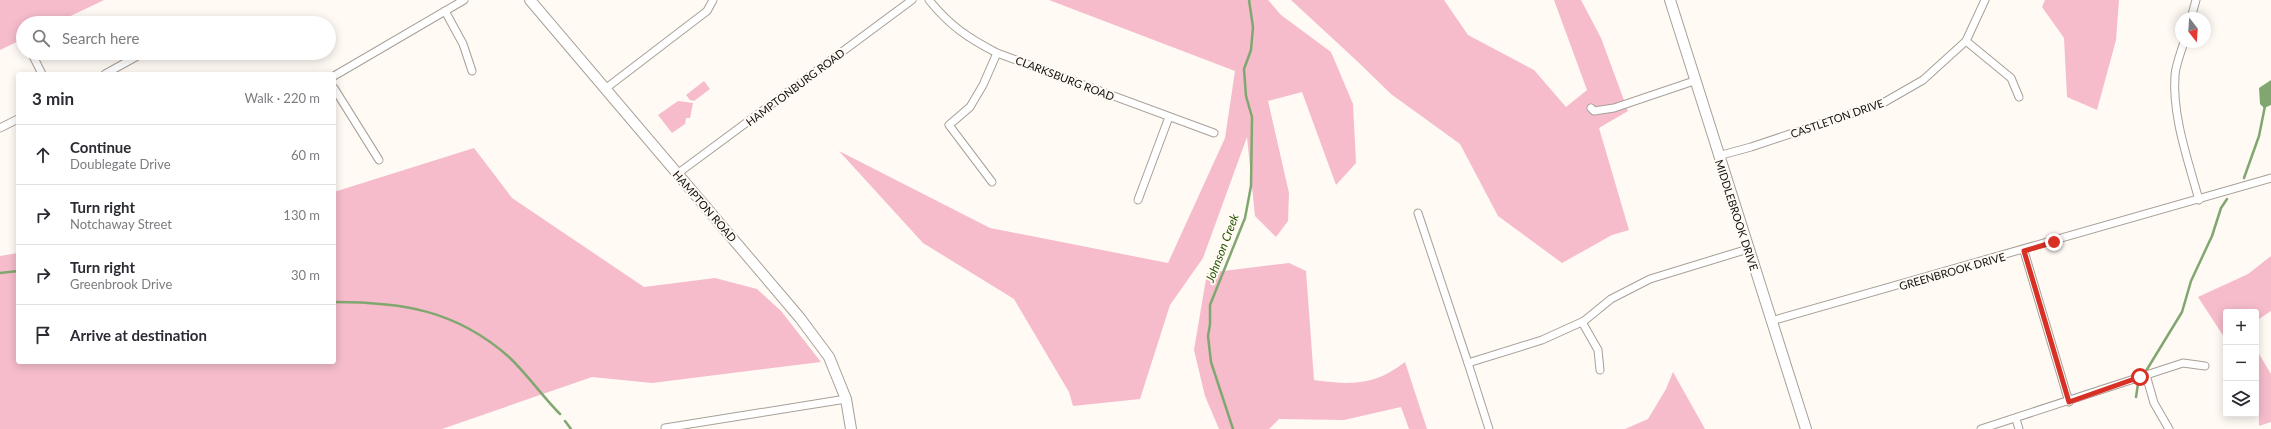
<!DOCTYPE html>
<meta charset="utf-8">
<style>
body{margin:0;font-family:Lato,sans-serif;background:#f7f7f7;color:#2b2b33}
.controls{position:absolute;right:12px;bottom:12px;display:grid;overflow:hidden;border-radius:4px;box-shadow:0 2px 10px #0003}
.controls button{width:36px;height:36px;display:grid;place-items:center;padding:0;border:0;border-bottom:1px solid #e1e1e2;background:#fff;color:#2b2b33;font:20px sans-serif}
.compass{position:absolute;left:2175px;top:12px;width:36px;height:36px;border-radius:50%;background:#fff;box-shadow:0 2px 10px #0003;rotate:163deg}
.stop{position:absolute;width:12px;height:12px;margin:-9px;border:3px solid #d93025;border-radius:50%;background:#fff}
.stop.end{background:#d93025;border-color:#fff;box-shadow:0 1px 4px #0008}
.list{margin:0;padding:0;list-style:none}
h2{display:flex;justify-content:space-between;align-items:center;height:52px;margin:0;padding:0 16px;font-size:17px}
h2 small{font-size:13px;font-weight:400;color:#7c7c81}
.list li{display:grid;grid-template-columns:26px 1fr auto;gap:12px;align-items:center;box-sizing:border-box;height:60px;padding:0 16px;border-top:1px solid #e1e1e2}
.list b{display:block;font-size:15px;white-space:nowrap}
.list p{margin:0;font-size:13px;white-space:nowrap;color:#7c7c81}
.list em{font-size:13px;font-style:normal;color:#7c7c81}
.icon{flex:none;width:22px;height:22px;fill:none;stroke:currentColor;stroke-width:2;stroke-linecap:round;stroke-linejoin:round}
.map{position:relative;flex:none;width:2271px;height:429px;overflow:hidden}
.search{position:absolute;background:#fff;box-shadow:0 2px 10px #0003;left:16px;top:16px;width:320px;height:44px;display:flex;align-items:center;gap:10px;box-sizing:border-box;padding:0 14px;border-radius:22px;color:#7c7c81;font-size:15px}
.panel{position:absolute;background:#fff;box-shadow:0 2px 10px #0003;left:16px;top:72px;width:320px;height:292px;border-radius:4px}
.map>svg:first-child{display:block}
</style>
<div class="map">
<svg width="2271" height="429" viewBox="0 0 2271 429">
<rect width="100%" height="100%" fill="#fffaf4"/>
<g fill="#f6bccb">
<path d="M0,0H104L56,23H23V39L0,50Z"/>
<path d="M1049,0H1268L1281,15L1331,52L1353,104L1356,163L1336,185L1302,92L1268,101L1289,193L1288,221L1276,237L1255,216L1247,137L1203,258L1170,305L1140,399L1073,406L1069,392L1014,299L923,243L839,151L990,228L1168,263L1225,138L1235,71Z"/>
<path d="M1291,0H1444L1468,35L1534,70L1566,107L1587,90L1554,0H1581L1601,38L1628,111L1599,128L1629,230L1612,235L1562,263L1498,216L1460,144L1391,94L1357,61Z"/>
<path d="M2045,0H2119L2116,40L2097,110L2067,97L2064,38L2042,7Z"/>
<path d="M704,81L710,89L694,101L690,100L686,95Z"/>
<path d="M678,101L693,103L690,118H686L685,124L672,133L658,115Z"/>
<path d="M474,148L512,198L644,287L715,278L757,289L781,311L821,362L652,383L592,377L442,429H0V256L18,253V362H334V192Z"/>
<path d="M2271,256V311L2256,321V312H2226V340L2198,297L2248,274Z"/>
<path d="M1289,263L1306,271L1314,380C1351,385 1374,386 1405,362L1427,429H1409L1401,407L1344,420L1279,419L1269,429H1219L1205,396L1194,350L1207,273Z"/>
<path d="M2256,349L2271,374V422L2259,426C2259,399 2256,376 2256,349Z"/>
<path d="M1673,372L1705,429H1625L1648,419L1666,389Z"/>
</g>
<path fill="#81a771" d="M2271,80V105L2264,108L2260,104L2259,88Z"/>
<g fill="none" stroke-linecap="round" stroke-linejoin="round">
<g stroke="#81a771" stroke-width="2.5">
<path d="M2244,178L2259,136L2265,106"/>
<path d="M0,273L18,271"/>
<path d="M334,302C402,302 456,310 509,357C528,375 542,396 560,414"/>
<path d="M2146,371L2182,312L2191,281L2212,236L2221,208L2227,199"/>
<path d="M2136,397L2138,384"/>
<path d="M565,421L571,429"/>
<path d="M1233,429L1211,362L1208,336L1210,324V305L1245,218L1251,186L1252,117L1246,96L1244,69L1251,50L1253,27L1249,0"/>
</g>
<g stroke="#a8a098" stroke-width="9">
<g id="street">
<path d="M929,0C950,26 968,38 997,53L1214,133"/>
<path d="M445,11L463,44L472,71"/>
<path d="M2191,18L2196,0"/>
<path d="M1966,41L2011,78L2019,97"/>
<path d="M2184,42C2181,52 2176,64 2175,75C2172,116 2188,160 2199,200"/>
<path d="M33,56L42,74"/>
<path d="M105,74L143,53"/>
<path d="M334,76L464,0"/>
<path d="M334,88L379,160"/>
<path d="M605,89L707,11L713,0"/>
<path d="M1591,108L1594,111L1614,108L1694,81"/>
<path d="M0,128L18,119"/>
<path d="M1718,156L1751,147L1883,103L1923,80L1966,41L1985,0"/>
<path d="M677,174L912,0"/>
<path d="M992,182L949,125L970,107L983,85L997,53"/>
<path d="M1138,200L1169,117"/>
<path d="M1418,213L1468,363L1542,340L1584,321L1611,299L1650,279L1748,249"/>
<path d="M2024,251L2069,402"/>
<path d="M1771,321L2271,178"/>
<path d="M1582,322L1598,350L1600,370"/>
<path d="M1468,363L1489,429"/>
<path d="M2146,375L2154,403L2169,429"/>
<path d="M2016,419L2019,429"/>
<path d="M665,428L846,399"/>
<path d="M1981,429L2183,363L2205,366"/>
</g>
</g>
<g stroke="#a8a098" stroke-width="12">
<g id="secondary">
<path d="M530,0L800,318L829,357L846,399L851,429"/>
<path d="M1670,0L1806,429"/>
</g>
</g>
<use href="#street" stroke="#fff" stroke-width="7"/>
<use href="#secondary" stroke="#fff" stroke-width="10"/>
</g>
<g fill="none" stroke-linecap="round" stroke-linejoin="round">
<path stroke="#d93025" stroke-width="5" d="M2054,242L2024,251L2069,402L2140,377"/>
</g>
<g text-anchor="middle" dominant-baseline="central" stroke-width="4" stroke-linejoin="round" paint-order="stroke">
<g font-size="11" fill="#110e0b" stroke="#fffaf4">
<text transform="translate(1065 78) rotate(21)">CLARKSBURG ROAD</text>
<text transform="translate(795 87) rotate(-37)">HAMPTONBURG ROAD</text>
<text transform="translate(1837 118) rotate(-19)">CASTLETON DRIVE</text>
<text transform="translate(705 206) rotate(49)">HAMPTON ROAD</text>
<text transform="translate(1737 215) rotate(72)">MIDDLEBROOK DRIVE</text>
<text transform="translate(1952 271) rotate(-16)">GREENBROOK DRIVE</text>
</g>
<g font-size="12" font-style="italic" fill="#245402" stroke="#fffaf4">
<text transform="translate(1222 248) rotate(-69)">Johnson Creek</text>
</g>
</g>
</svg>
<div class="controls">
<button>+</button>
<button>−</button>
<button><svg class="icon" aria-label="layers" viewBox="0 0 24 24"><path d="M12 4l9 5-9 5-9-5zM3 14l9 5 9-5"/></svg></button>
</div>
<svg class="compass" viewBox="-18 -18 36 36"><path d="M0-13l5 13h-10z" fill="#e53935"/><path d="M0 13l5-13h-10z" fill="#7c7c81"/></svg>
<div class="stop" style="left:2140px;top:377px"></div>
<div class="stop end" style="left:2054px;top:242px"></div>
<div class="search"><svg class="icon" aria-label="search" viewBox="0 0 24 24"><circle cx="10" cy="10" r="6"/><path d="M15 15l6 6"/></svg>Search here</div>
<section class="panel">
<h2>3 min<small>Walk · 220 m</small></h2>
<ul class="list">
<li><svg class="icon" aria-label="ahead" viewBox="0 0 24 24"><path d="M12 20V5M6 11l6-6 6 6"/></svg><div><b>Continue</b><p>Doublegate Drive</p></div><em>60 m</em></li>
<li><svg class="icon" aria-label="right" viewBox="0 0 24 24"><path d="M7 20v-9h11M14 6l5 5-5 5"/></svg><div><b>Turn right</b><p>Notchaway Street</p></div><em>130 m</em></li>
<li><svg class="icon" aria-label="right" viewBox="0 0 24 24"><path d="M7 20v-9h11M14 6l5 5-5 5"/></svg><div><b>Turn right</b><p>Greenbrook Drive</p></div><em>30 m</em></li>
<li><svg class="icon" aria-label="arrive" viewBox="0 0 24 24"><path d="M6 21V4h12l-3 4 3 4H6"/></svg><div><b>Arrive at destination</b></div></li>
</ul>
</section>
</div>
